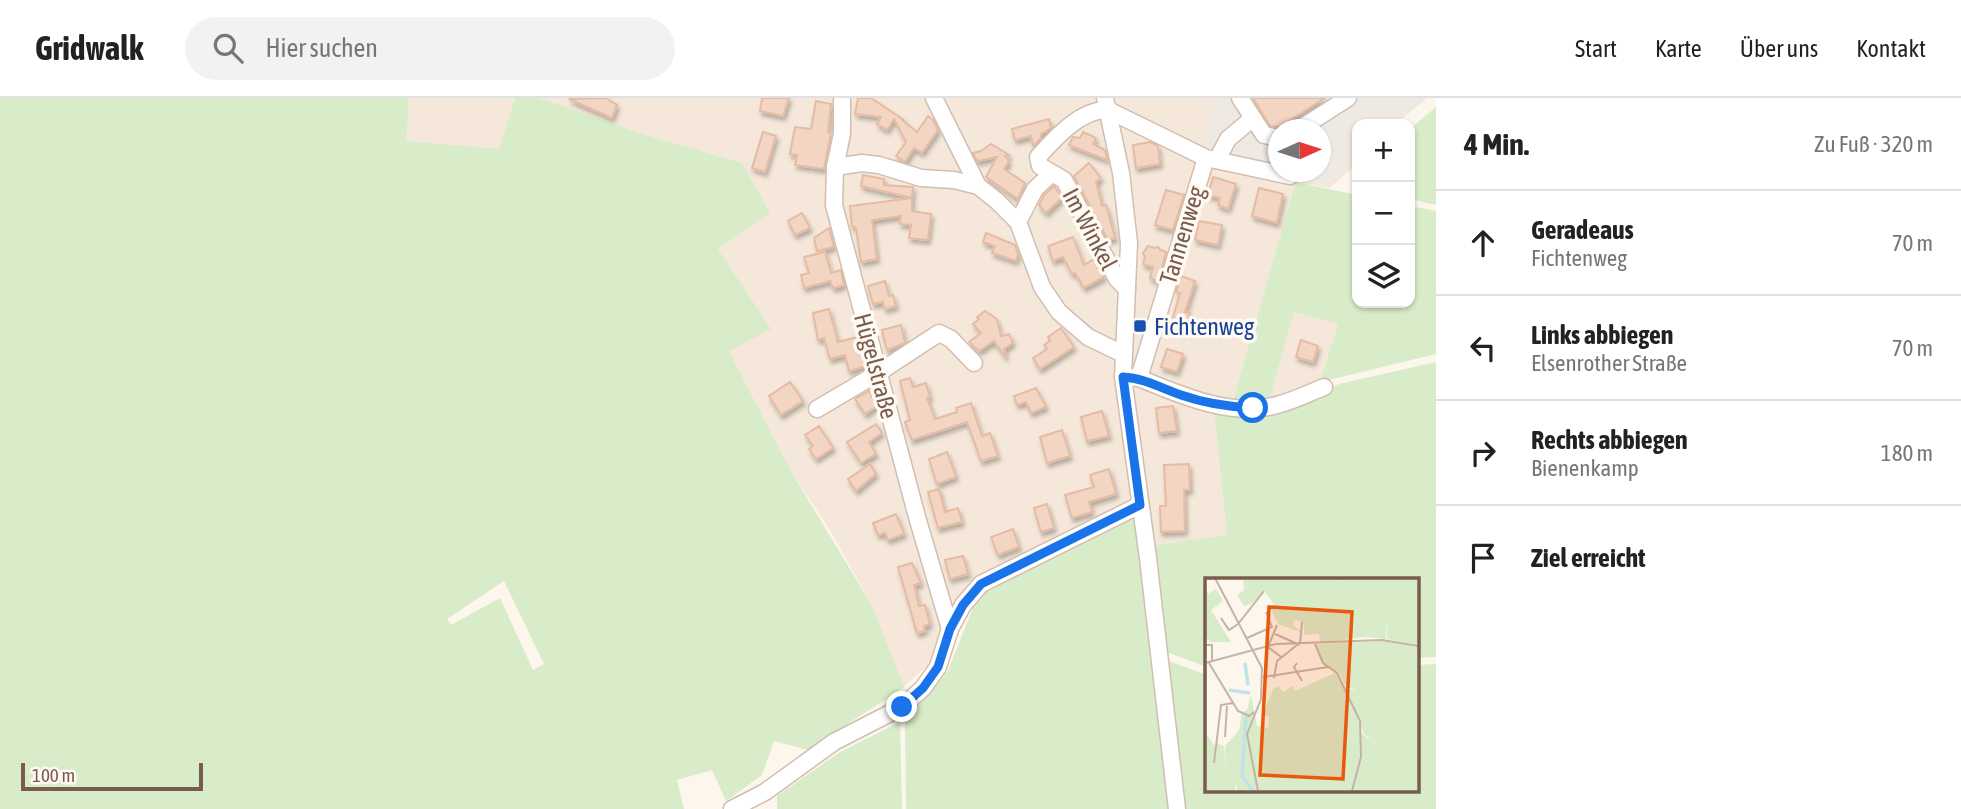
<!DOCTYPE html>
<html lang="de">
<meta charset="utf-8">
<style>
body{margin:0;font-family:"Asap Condensed",sans-serif;background:#f2f2f2;color:#222}
.controls{position:absolute;right:21px;top:21px;display:grid;overflow:hidden;border-radius:14px;box-shadow:0 2px 5px #0004}
.controls button{width:63px;height:63px;display:grid;place-items:center;padding:0;border:0;border-bottom:2px solid #e0e0e0;background:#fff;color:#222;font:35px sans-serif}
.compass{position:absolute;left:1268px;top:21px;width:63px;height:63px;border-radius:50%;background:#fff;box-shadow:0 2px 5px #0004;rotate:87deg}
.scale{position:absolute;left:21px;bottom:18px;width:182px;box-sizing:border-box;padding-left:7px;border:4px solid #7a5c4d;border-top:0;font-size:19px;line-height:24px;white-space:nowrap;color:#7a5c4d;-webkit-text-stroke:5px #fffaf3;paint-order:stroke}
.stop{position:absolute;width:21px;height:21px;margin:-16px;border:5px solid #1a73e8;border-radius:50%;background:#fff}
.stop.end{background:#1a73e8;border-color:#fff;box-shadow:0 2px 7px #0008}
.list{margin:0;padding:0;list-style:none}
h2{display:flex;justify-content:space-between;align-items:center;height:91px;margin:0;padding:0 28px;font-size:30px}
h2 small{font-size:23px;font-weight:400;color:#767676}
.list li{display:grid;grid-template-columns:46px 1fr auto;gap:21px;align-items:center;box-sizing:border-box;height:105px;padding:0 28px;border-top:2px solid #e0e0e0}
.list b{display:block;font-size:26px;white-space:nowrap}
.list p{margin:0;font-size:23px;white-space:nowrap;color:#767676}
.list em{font-size:23px;font-style:normal;color:#767676}
.icon{flex:none;width:38px;height:38px;fill:none;stroke:currentColor;stroke-width:2;stroke-linecap:round;stroke-linejoin:round}
.map{position:relative;flex:none;width:1436px;height:711px;overflow:hidden}
header{display:flex;align-items:center;gap:42px;box-sizing:border-box;height:98px;padding:0 35px;background:#fff;border-bottom:2px solid #e0e0e0}
header strong{font-size:33px}
nav{display:flex;gap:38px;margin-inline-start:auto;font-size:24px}
.search{width:490px;height:63px;background:#f2f2f2;display:flex;align-items:center;gap:18px;box-sizing:border-box;padding:0 24px;border-radius:38px;color:#767676;font-size:26px}
main{display:flex}
aside{flex:1;background:#fff}
.map>svg:first-child{display:block}
</style>
<header>
<strong>Gridwalk</strong>
<div class="search"><svg class="icon" aria-label="search" viewBox="0 0 24 24"><circle cx="10" cy="10" r="6"/><path d="M15 15l6 6"/></svg>Hier suchen</div>
<nav><a>Start</a><a>Karte</a><a>Über uns</a><a>Kontakt</a></nav>
</header>
<main>
<div class="map">
<svg width="1436" height="711" viewBox="0 0 1436 711">
<defs>
<filter id="shadow"><feDropShadow dx="2" dy="4" stdDeviation="2" flood-color="#0004"/></filter>
</defs>
<rect width="100%" height="100%" fill="#fdf6ec"/>
<g fill="#f5e8da">
<path d="M409,0H515L499,52L405,43Z"/>
<path d="M539,0H1215L1203,56L1325,87L1357,59V66L1329,90L1296,84L1269,303L1294,214L1338,226L1319,287L1290,309L1214,312L1227,438L1155,447L1148,411L975,487L945,524L929,566L904,589L873,509L828,429L792,375L729,253L718,151L742,65L643,36Z"/>
</g>
<path fill="#efe9e4" fill-rule="evenodd" d="M1215,0H1427L1396,26H1357V59L1325,87L1203,56ZM1279,32H1321V74H1279Z"/>
<g fill="#d8ecc9" fill-rule="evenodd">
<path d="M0,0H409L406,43L499,51L515,0H539L643,36L742,65L770,115L718,151L771,231L729,253L792,375L873,509L904,589L808,652L774,643L762,677L726,703L712,672L677,682L684,711H0ZM504,483L544,566L533,572L500,500L451,527L447,521Z"/>
<path d="M1436,9V107L1410,101V31Z"/>
<path d="M1296,84L1357,97V205H1410V108L1436,113V256L1333,281L1319,287L1338,226L1294,214L1269,303L1253,305L1233,303Z"/>
<path d="M1436,264V559L1417,560V482H1207V569L1164,553L1155,447L1227,437L1214,312L1290,309L1339,286Z"/>
<path d="M1139,410L1171,711H906L905,623L948,573L974,507L984,490Z"/>
<path d="M1166,562L1207,577V692H1417V567L1436,566V711H1185Z"/>
<path d="M900,624L902,711H777V698L840,654Z"/>
</g>
<g fill="#f3d5c3" stroke="#e6bba3" stroke-width="2" filter="url(#shadow)">
<path d="M606,0L617,7L612,20L569,1Z"/>
<path d="M762,0H789L783,18L760,13Z"/>
<path d="M858,0H871L904,22L901,21L917,34L928,18L933,22L938,32L922,55L914,50L905,64L896,58L906,44L894,21L887,32L877,26L881,19L855,16Z"/>
<path d="M1253,0H1325L1279,29L1270,28Z"/>
<path d="M816,3L831,6L828,34L831,35L824,71L795,67L797,57L790,56L795,29L811,31Z"/>
<path d="M1049,21L1051,30L1041,36V40L1035,46L1033,47L1031,38L1015,42L1012,31Z"/>
<path d="M763,34L776,38L765,74L752,70Z"/>
<path d="M1083,34L1096,40L1093,46L1105,52L1107,62L1069,47L1073,39L1080,40Z"/>
<path d="M1150,44L1158,48L1160,66L1136,70L1133,47Z"/>
<path d="M991,46L1009,57L1005,58L1009,63L1004,71L1025,85L1018,101L986,79L997,59L977,63L973,55L981,53Z"/>
<path d="M1089,65L1101,80L1096,84L1102,108L1106,107L1115,140L1108,142L1074,78Z"/>
<path d="M863,77L884,81V87L913,89L912,100L861,88Z"/>
<path d="M1213,79L1236,86L1228,111L1218,107L1220,100L1208,97Z"/>
<path d="M1054,88L1062,100L1046,115L1039,107L1044,97Z"/>
<path d="M1259,90L1283,96L1277,125L1252,118Z"/>
<path d="M1166,92L1184,97L1173,132L1155,127Z"/>
<path d="M912,100V113L931,116L928,142L909,140L911,127L900,126L901,118L872,122L877,161L861,164L856,130L852,128L850,108Z"/>
<path d="M802,115L810,130L795,137L788,123Z"/>
<path d="M1199,123L1222,127L1218,147L1195,142Z"/>
<path d="M829,130L834,149L817,153L814,140Z"/>
<path d="M986,135L1015,147L1018,156L1016,163L992,155L995,148L983,144Z"/>
<path d="M1073,139L1084,167L1094,161L1104,179L1084,190L1075,175L1072,176L1063,159L1053,163L1048,148Z"/>
<path d="M1148,148L1155,150L1158,149L1160,152L1166,154L1158,183L1150,180L1153,169L1143,166L1145,159L1143,155Z"/>
<path d="M825,154L831,175L841,172L844,187L833,190L830,183L804,190L801,177L809,175L804,159Z"/>
<path d="M1181,178L1195,183L1185,214L1190,215L1184,234L1170,230L1180,195L1176,194Z"/>
<path d="M885,183L889,198L893,197L896,208L885,211L883,204L873,206L868,188Z"/>
<path d="M829,211L838,244L857,239L866,268L849,273L845,257L830,261L824,240L818,242L813,215Z"/>
<path d="M985,213L997,221L1001,238L1009,236L1013,245L1004,251L1006,260L994,243L979,253L969,244L981,235L973,226L979,221L977,219Z"/>
<path d="M901,227L905,245L887,252L882,232Z"/>
<path d="M1061,230L1074,249L1040,271L1033,260L1047,251L1044,247L1050,243L1048,239Z"/>
<path d="M1301,242L1318,248L1313,264L1296,259Z"/>
<path d="M1167,251L1183,256L1177,274L1161,269Z"/>
<path d="M910,280L913,289L926,285L930,299L927,300L935,321L957,314L956,310L971,305L982,338L990,335L998,358L981,363L967,324L912,342L905,324L910,322L900,283Z"/>
<path d="M790,284L803,303L781,317L769,298Z"/>
<path d="M1036,290L1046,309L1031,315L1026,304L1017,307L1014,298Z"/>
<path d="M869,293L877,308L865,316L855,301Z"/>
<path d="M1173,308L1177,333L1159,335L1156,310Z"/>
<path d="M1102,313L1109,338L1087,343L1081,319Z"/>
<path d="M876,326L882,335L869,344L876,356L861,365L847,344Z"/>
<path d="M819,328L833,350L816,361L809,351L813,348L805,337Z"/>
<path d="M1062,332L1070,358L1047,365L1040,339Z"/>
<path d="M947,354L956,379L937,386L929,361Z"/>
<path d="M870,366L876,376L856,393L848,381Z"/>
<path d="M1189,366L1190,392H1184L1185,433L1161,434L1160,408H1166L1164,367Z"/>
<path d="M1109,371L1116,396L1089,404L1092,414L1072,420L1065,397L1094,389L1090,377Z"/>
<path d="M939,391L945,414L958,410L962,424L938,430L928,394Z"/>
<path d="M1047,406L1054,430L1041,434L1034,410Z"/>
<path d="M896,416L904,436L888,442L885,435L878,437L873,425Z"/>
<path d="M1013,431L1019,449L998,457L991,439Z"/>
<path d="M963,458L968,476L950,481L945,462Z"/>
<path d="M912,465L921,485L914,487L919,508L925,507L930,526L924,528L925,533L917,535L898,469Z"/>
</g>
<g fill="none" stroke-linecap="round" stroke-linejoin="round">
<g stroke="#d1beb0" stroke-width="19">
<g id="minor">
<path d="M842,0V36L835,69L834,107L917,419L950,531"/>
<path d="M934,0L978,88"/>
<path d="M1105,0L1121,75L1129,145L1123,279L1148,460L1177,711"/>
<path d="M1240,0L1264,37L1279,40"/>
<path d="M1298,32L1348,0"/>
<path d="M1217,62L1228,41L1253,20"/>
<path d="M835,69L862,65L879,67L921,80L954,82L978,88L997,103L1018,124L1042,189L1059,214L1088,239L1123,256"/>
<path d="M1018,124L1035,91L1051,76"/>
<path d="M1127,191L1117,181L1064,82L1040,68L1038,59C1056,39 1081,11 1108,12L1206,60L1290,78"/>
<path d="M1123,279L1139,280L1206,60"/>
<path d="M1139,280C1180,297 1232,320 1277,307C1293,303 1309,295 1324,289"/>
<path d="M817,311L878,275L939,235L951,241L974,265"/>
<path d="M732,711L765,694L834,644L902,609L923,590L938,569L950,531L963,507L981,486L1140,407"/>
</g>
</g>
<use href="#minor" stroke="#fff" stroke-width="16"/>
</g>
<g fill="none" stroke-linecap="round" stroke-linejoin="round">
<path stroke="#1a73e8" stroke-width="9" d="M902,609L923,590L938,569L950,531L963,507L981,486L1140,407L1123,279C1144,280 1161,290 1181,297C1204,305 1230,309 1253,310"/>
</g>
<rect fill="#1a4fb4" stroke="#fffaf3" stroke-width="2.5" x="1133" y="221" width="14" height="14" rx="3.5"/>
<g text-anchor="middle" dominant-baseline="central" stroke-width="7" stroke-linejoin="round" paint-order="stroke">
<g font-size="24" fill="#7a5c4d" stroke="#fffaf3">
<text transform="translate(1090 131) rotate(62)">Im Winkel</text>
<text transform="translate(1182 137) rotate(-73)">Tannenweg</text>
<text transform="translate(876 268) rotate(75)">Hügelstraße</text>
</g>
<g font-size="24" fill="#164399" stroke="#fffaf3" text-anchor="start">
<text x="1154" y="228">Fichtenweg</text>
</g>
</g>
<g transform="translate(1205 480)">
<rect width="214" height="214" fill="#fdf6ec"/>
<path d="M38,0H136L132,6L137,0H213V67L182,61L181,36V61L159,59L115,65L114,56L99,57V48L98,44L90,42L88,47L98,55L73,46L65,29L69,26L59,13L48,25L39,28L32,17L39,12ZM0,10L3,16L11,11L18,23L6,32L26,64H6L0,59ZM180,63L213,68V213H148L154,187L147,213H32L31,202L30,213H0V154L11,170L12,165L19,168L21,193L20,168L34,152L37,134L42,132L46,117L52,148L63,150L64,139L58,136L68,111L73,108L78,114L87,108L90,113L130,95L142,116L139,122L144,121L150,132L157,156L173,167L159,156L142,112L152,111L142,110L134,95L119,85L110,66Z" fill="#d8ecc9"/>
<path fill="none" stroke="#bfe3e8" stroke-width="3.5" d="M40,85L43,107M24,112L45,115M41,139L37,198L48,213"/>
<path fill="none" stroke="#c5b3a7" stroke-width="2" d="M10,0L57,90L56,121L42,156L53,213M16,40L24,52L33,46L59,13M72,47L63,69L76,79M70,56L95,67M42,60L67,49L61,34M95,66L97,44M110,66L118,85L132,95L155,143L156,179L147,213M0,67H7V83M0,85L71,66L177,62L214,68M4,85L33,133L44,138L49,134M92,85L89,89L97,103M58,99L123,89M69,100L72,83L92,67M20,159L22,128M9,185L16,127L28,125"/>
<path fill="#e8590c" fill-opacity="0.15" stroke="#e8590c" stroke-width="3.5" d="M64,29L147,34L138,201L55,197Z"/>
<rect width="214" height="214" fill="none" stroke="#7a5c4d" stroke-width="3.5"/>
</g>
</svg>
<div class="controls">
<button>+</button>
<button>−</button>
<button><svg class="icon" aria-label="layers" viewBox="0 0 24 24"><path d="M12 4l9 5-9 5-9-5zM3 14l9 5 9-5"/></svg></button>
</div>
<svg class="compass" viewBox="-18 -18 36 36"><path d="M0-13l5 13h-10z" fill="#e53935"/><path d="M0 13l5-13h-10z" fill="#767676"/></svg>
<div class="scale">100 m</div>
<div class="stop" style="left:1253px;top:310px"></div>
<div class="stop end" style="left:902px;top:609px"></div>
</div>
<aside>
<h2>4 Min.<small>Zu Fuß · 320 m</small></h2>
<ul class="list">
<li><svg class="icon" aria-label="ahead" viewBox="0 0 24 24"><path d="M12 20V5M6 11l6-6 6 6"/></svg><div><b>Geradeaus</b><p>Fichtenweg</p></div><em>70 m</em></li>
<li><svg class="icon" aria-label="left" viewBox="0 0 24 24"><path d="M17 20v-9H6M10 6l-5 5 5 5"/></svg><div><b>Links abbiegen</b><p>Elsenrother Straße</p></div><em>70 m</em></li>
<li><svg class="icon" aria-label="right" viewBox="0 0 24 24"><path d="M7 20v-9h11M14 6l5 5-5 5"/></svg><div><b>Rechts abbiegen</b><p>Bienenkamp</p></div><em>180 m</em></li>
<li><svg class="icon" aria-label="arrive" viewBox="0 0 24 24"><path d="M6 21V4h12l-3 4 3 4H6"/></svg><div><b>Ziel erreicht</b></div></li>
</ul>
</aside>
</main>
